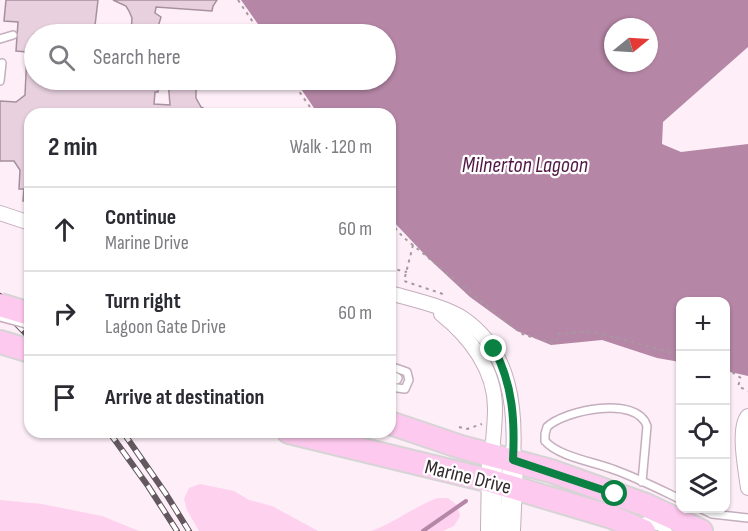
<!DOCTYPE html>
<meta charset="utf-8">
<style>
body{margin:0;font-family:"Sofia Sans Condensed",sans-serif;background:#f7f7f7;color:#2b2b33}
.controls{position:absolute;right:18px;bottom:18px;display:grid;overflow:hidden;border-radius:12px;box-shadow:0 2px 4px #0004}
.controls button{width:54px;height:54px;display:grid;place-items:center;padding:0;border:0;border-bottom:2px solid #e1e1e2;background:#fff;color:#2b2b33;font:30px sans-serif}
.compass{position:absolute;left:604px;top:18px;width:54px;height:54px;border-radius:50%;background:#fff;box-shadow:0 2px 4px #0004;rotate:72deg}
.stop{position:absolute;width:18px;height:18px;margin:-14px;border:4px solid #0b8043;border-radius:50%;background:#fff}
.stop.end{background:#0b8043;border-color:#fff;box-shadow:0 2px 6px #0008}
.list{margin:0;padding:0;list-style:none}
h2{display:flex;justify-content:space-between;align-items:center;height:78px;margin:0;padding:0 24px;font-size:26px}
h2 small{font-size:20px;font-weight:400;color:#7c7c81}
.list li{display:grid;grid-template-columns:39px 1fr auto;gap:18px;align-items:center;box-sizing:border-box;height:84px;padding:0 24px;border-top:2px solid #e1e1e2}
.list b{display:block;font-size:22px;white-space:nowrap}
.list p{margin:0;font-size:20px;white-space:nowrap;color:#7c7c81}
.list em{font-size:20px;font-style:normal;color:#7c7c81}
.icon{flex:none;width:33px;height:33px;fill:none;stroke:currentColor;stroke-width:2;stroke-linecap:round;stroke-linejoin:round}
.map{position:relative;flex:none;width:748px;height:531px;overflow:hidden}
.search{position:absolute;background:#fff;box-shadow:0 2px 4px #0004;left:24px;top:24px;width:372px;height:66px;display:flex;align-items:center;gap:15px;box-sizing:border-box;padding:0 21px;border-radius:33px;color:#7c7c81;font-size:22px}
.panel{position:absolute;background:#fff;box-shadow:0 2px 4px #0004;left:24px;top:108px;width:372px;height:330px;border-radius:18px}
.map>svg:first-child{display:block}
</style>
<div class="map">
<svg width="748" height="531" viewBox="0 0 748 531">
<rect width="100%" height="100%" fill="#fdeef7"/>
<g fill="#fed1ef">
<path d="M200,484L234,491L249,500L272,506L318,531H199L187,510L184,499L189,488Z"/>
<path d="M437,498H448L457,505L460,516L454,526L443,531H371C394,523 414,507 437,498Z"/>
<path d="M0,500L42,504L102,516L139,531H0Z"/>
</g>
<path fill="#b586a6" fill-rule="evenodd" d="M241,0H748V47L663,122L662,144L681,152L748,144V376L726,371V302H680V362L657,358L602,340L551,345L517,331L470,297L427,257L390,218V114H318L295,80H386V34H265ZM613,27H649V63H613Z"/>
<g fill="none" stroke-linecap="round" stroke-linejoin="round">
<path stroke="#b586a6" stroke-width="4" d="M423,531L466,501"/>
</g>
<g fill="#e8d0df" stroke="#a6909e" stroke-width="1.5">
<path d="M6,0H98L94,34H34V80L159,81L158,92H155L154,104L170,105L168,80H194L199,83L196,88V98L201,107L210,112L226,110V114H30V201H23L24,189H19L20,170L14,161H0V101L16,102L25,95L27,52L16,51L18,22L4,21Z"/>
<path d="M113,0H217L213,6L212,11L156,7L155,13L161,17L158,27L159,34H131L132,18L129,11L126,6Z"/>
<path d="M241,109L250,110L262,114H232V110Z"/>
</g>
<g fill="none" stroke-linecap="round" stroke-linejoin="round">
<g stroke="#c5aebd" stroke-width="10">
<g id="service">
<path d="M0,39L13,35"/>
<path d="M0,81L2,63"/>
<path d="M390,366L407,372L409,380L405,389L390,387"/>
<path d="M390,373L398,378L397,380L390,379"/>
<path d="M642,482L647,426C637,395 565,410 547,427L545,434V441C559,457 595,462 615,470C637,478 659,489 680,499"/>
<path d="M700,508L712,514L748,518"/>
<path d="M645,521L668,531"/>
</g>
</g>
<g stroke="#c5aebd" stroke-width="16">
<g id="minor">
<path d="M0,213L30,223"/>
<path d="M390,293C411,299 447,307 464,319C511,352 516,408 513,460"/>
<path d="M441,314C470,337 495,370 495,408C495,424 493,439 492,455"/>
<path d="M748,416C737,428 746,472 748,488"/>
</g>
</g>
<g stroke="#c5aebd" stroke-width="22">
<g id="secondary">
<path d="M491,531L492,466"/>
<path d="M510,531L513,460"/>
</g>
</g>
<g stroke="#d6d4d5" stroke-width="26">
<g id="primary">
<path d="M0,342L30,351"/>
<path d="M390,423L461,447L551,471L646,505L701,531"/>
<path d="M289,432L491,481L612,517L644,531"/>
</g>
</g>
<g stroke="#a599a0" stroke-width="2" stroke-dasharray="3 4.5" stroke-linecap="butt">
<path d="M238,0L261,34"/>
<path d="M291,80L315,114"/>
<path d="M390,222L403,237L513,327L524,335L556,343L558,334L582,332L599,333L680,355"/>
<path d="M413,245L404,281L443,294"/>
<path d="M390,268L407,272"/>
<path d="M726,368L741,378L738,386L748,391"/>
<path d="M459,427L467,429L482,424"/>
</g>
<use href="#service" stroke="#fff" stroke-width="7"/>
<use href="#minor" stroke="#fff" stroke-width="14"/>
<use href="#secondary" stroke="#fff" stroke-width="20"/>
<use href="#primary" stroke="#fec9ee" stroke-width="22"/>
<g stroke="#63585e" stroke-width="6">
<g id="rail">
<path d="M0,296L30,324"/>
<path d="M0,307L30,338"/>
<path d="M109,432L148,486L177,531"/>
<path d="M123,432L166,494L189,531"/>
</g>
</g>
<use href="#rail" stroke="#fff" stroke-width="4" stroke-dasharray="11" stroke-linecap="butt"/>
<g stroke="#c5aebd" stroke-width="10" stroke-linecap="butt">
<path id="service-bridge" d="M0,317L30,325"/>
</g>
<g stroke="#d6d4d5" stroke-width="26" stroke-linecap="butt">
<path id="primary-bridge" d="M0,305L30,314"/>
</g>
<use href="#service-bridge" stroke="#fff" stroke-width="7"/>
<use href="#primary-bridge" stroke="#fec9ee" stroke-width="22"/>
</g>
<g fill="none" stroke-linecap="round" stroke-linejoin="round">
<path stroke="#0b8043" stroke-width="8" d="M494,349C513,385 515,421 513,460L615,494"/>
</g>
<g text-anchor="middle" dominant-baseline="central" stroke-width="4.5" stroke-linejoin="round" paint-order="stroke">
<g font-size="21" fill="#32292e" stroke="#fff">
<text transform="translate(468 477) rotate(14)">Marine Drive</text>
</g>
<g font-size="22" font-style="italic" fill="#521844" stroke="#fff">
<text x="525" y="165">Milnerton Lagoon</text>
</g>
</g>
</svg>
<div class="controls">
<button>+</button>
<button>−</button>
<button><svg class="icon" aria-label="locate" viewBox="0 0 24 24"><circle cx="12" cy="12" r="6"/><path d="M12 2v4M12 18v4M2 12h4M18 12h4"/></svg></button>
<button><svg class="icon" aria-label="layers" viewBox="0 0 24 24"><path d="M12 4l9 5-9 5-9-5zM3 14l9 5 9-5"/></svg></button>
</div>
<svg class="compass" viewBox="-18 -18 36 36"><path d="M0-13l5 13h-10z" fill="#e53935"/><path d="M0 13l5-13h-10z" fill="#7c7c81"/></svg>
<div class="stop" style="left:615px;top:494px"></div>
<div class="stop end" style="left:494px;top:349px"></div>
<div class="search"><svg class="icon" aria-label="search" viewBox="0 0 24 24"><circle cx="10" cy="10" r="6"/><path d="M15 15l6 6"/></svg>Search here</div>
<section class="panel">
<h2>2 min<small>Walk · 120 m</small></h2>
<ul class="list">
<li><svg class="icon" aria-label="ahead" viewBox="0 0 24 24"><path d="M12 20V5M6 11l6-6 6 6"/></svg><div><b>Continue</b><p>Marine Drive</p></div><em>60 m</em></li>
<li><svg class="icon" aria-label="right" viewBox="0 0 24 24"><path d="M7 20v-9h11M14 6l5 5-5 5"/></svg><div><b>Turn right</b><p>Lagoon Gate Drive</p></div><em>60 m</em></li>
<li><svg class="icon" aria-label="arrive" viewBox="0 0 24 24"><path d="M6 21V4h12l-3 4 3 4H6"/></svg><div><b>Arrive at destination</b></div></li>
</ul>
</section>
</div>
